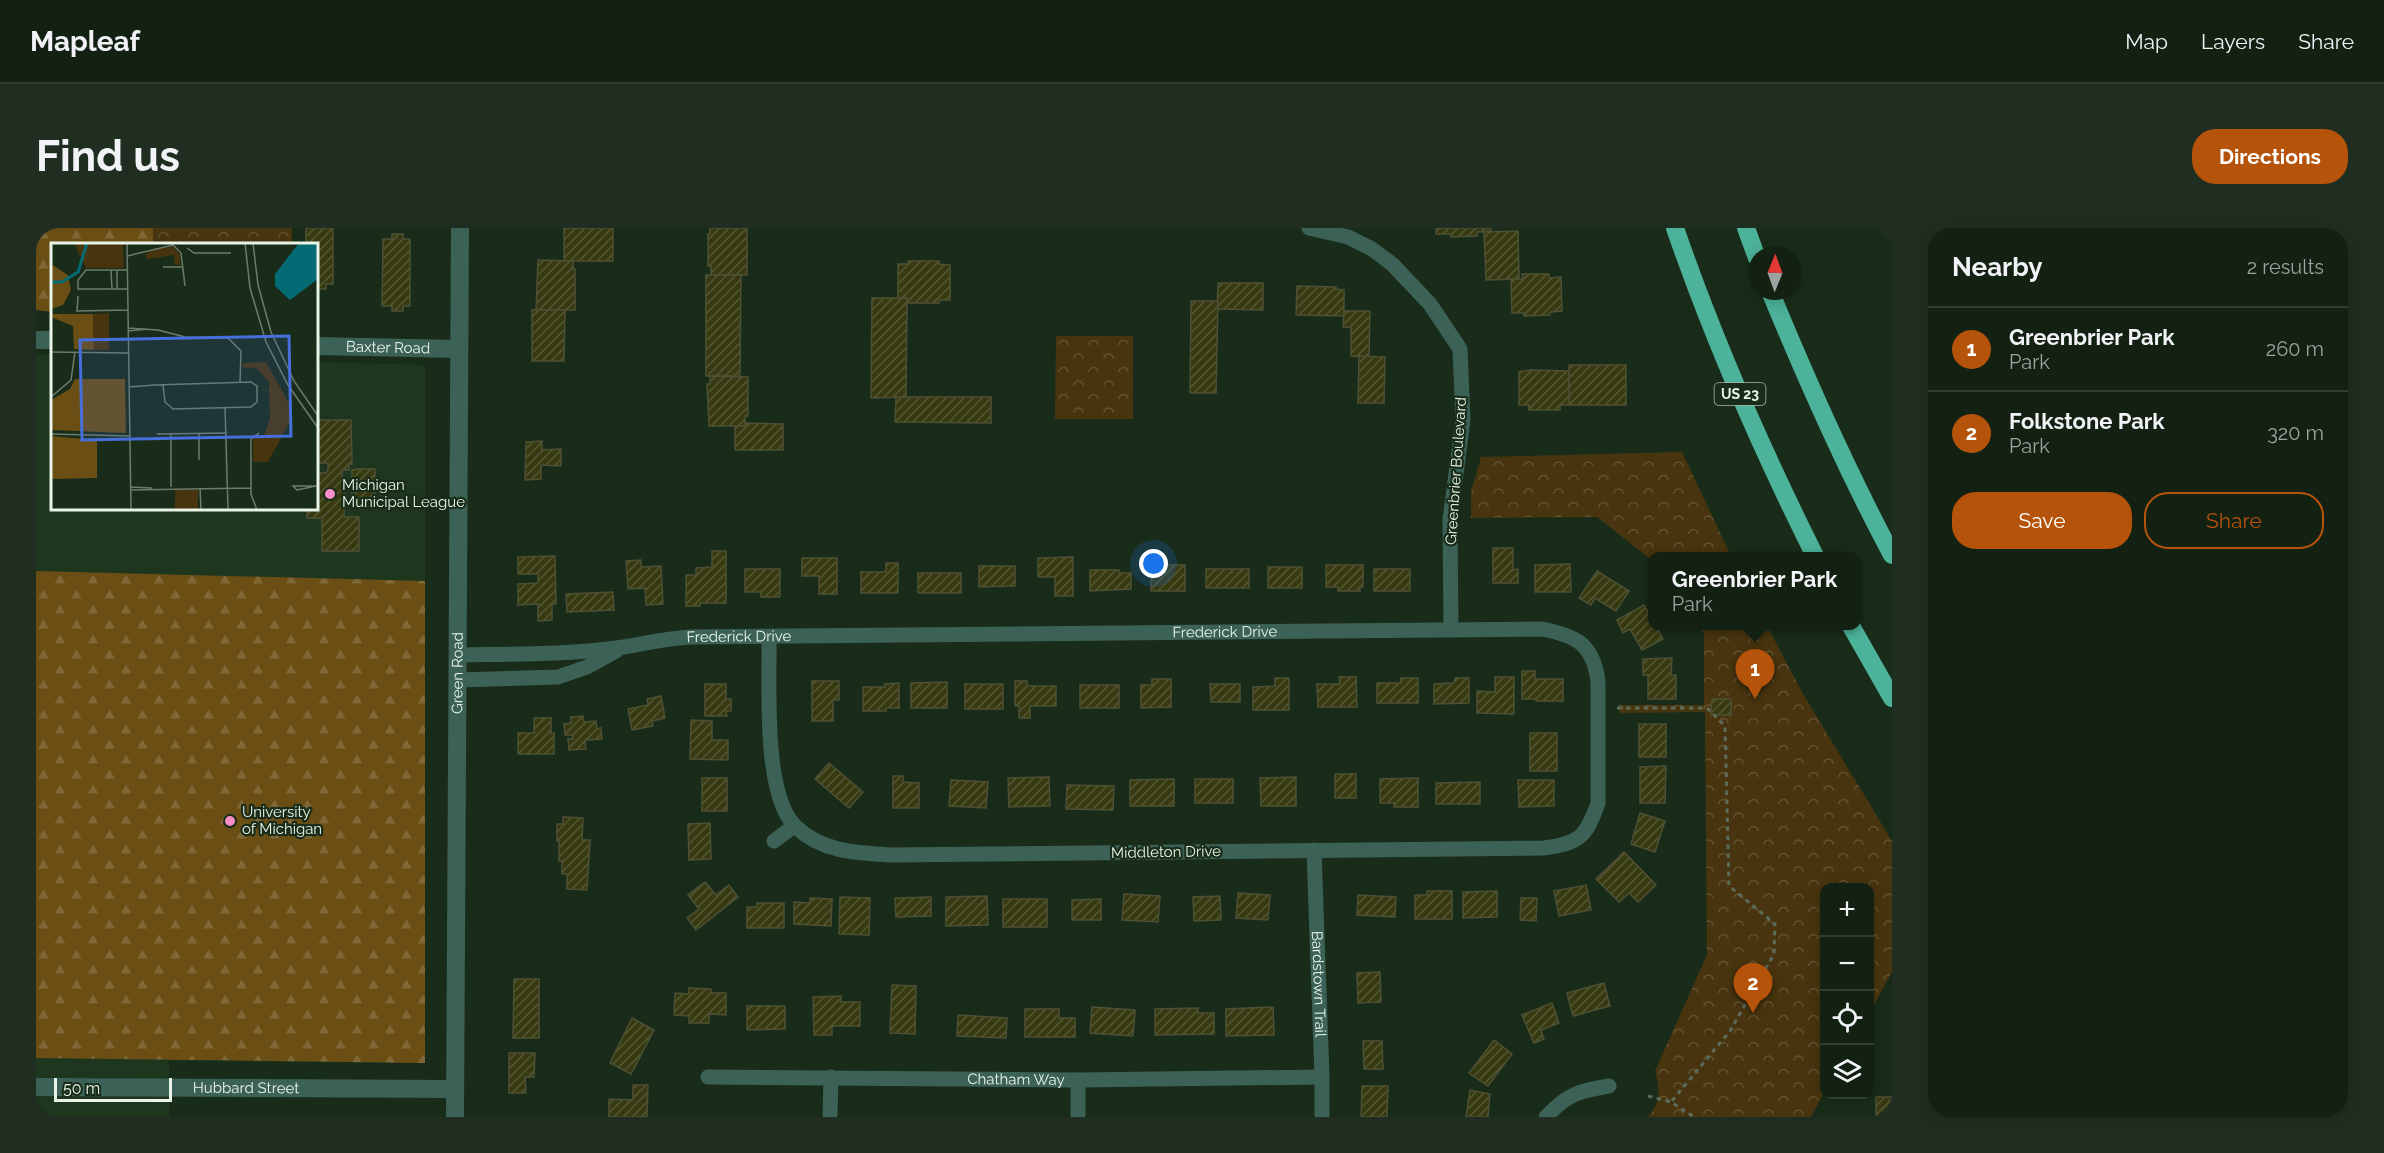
<!DOCTYPE html>
<meta charset="utf-8">
<style>
body{margin:0;font-family:Raleway,sans-serif;background:#202e21;color:#f1f3f6}
.controls{position:absolute;right:18px;bottom:18px;display:grid;overflow:hidden;border-radius:12px;box-shadow:0 3px 15px #0003}
.controls button{width:54px;height:54px;display:grid;place-items:center;padding:0;border:0;border-bottom:2px solid #323e33;background:#132113;color:#f1f3f6;font:30px sans-serif}
.compass{position:absolute;left:1712px;top:18px;width:54px;height:54px;border-radius:50%;background:#132113;box-shadow:0 3px 15px #0003;rotate:1deg}
.scale{position:absolute;left:18px;bottom:15px;width:118px;box-sizing:border-box;padding-left:6px;border:3px solid #e8f4e7;border-top:0;font-size:16px;line-height:21px;white-space:nowrap;color:#e8f4e7;-webkit-text-stroke:4px #192c19;paint-order:stroke}
.you{position:absolute;left:1118px;top:336px;width:21px;height:21px;margin:-15px;border:4px solid #fff;border-radius:50%;background:#1a73e8;box-shadow:0 0 0 9px #1a73e833}
.badge{display:grid;place-items:center;width:39px;height:39px;border-radius:50%;background:#b45309;color:#fff;font-size:20px;font-weight:700}
.pin{position:absolute;translate:-50% -50px;filter:drop-shadow(0 2px 3px #0008)}
.pin::after{content:'';position:absolute;top:32px;width:21px;height:18px;background:inherit;clip-path:polygon(0 0,100% 0,50% 100%)}
.popup{position:absolute;left:1612px;top:324px;width:213px;height:78px;box-sizing:border-box;display:grid;place-content:center;border-radius:12px;background:#132113;filter:drop-shadow(0 2px 4px #0005);font-size:20px;white-space:nowrap;color:#9da3a0}
.popup b{font-size:22px;color:#f1f3f6}
.popup::after{content:'';position:absolute;left:50%;top:100%;margin-left:-12px;border:12px solid transparent;border-top-color:#132113}
.list{margin:0;padding:0;list-style:none}
h2{display:flex;justify-content:space-between;align-items:center;height:78px;margin:0;padding:0 24px;font-size:26px}
h2 small{font-size:20px;font-weight:400;color:#9da3a0}
.list li{display:grid;grid-template-columns:39px 1fr auto;gap:18px;align-items:center;box-sizing:border-box;height:84px;padding:0 24px;border-top:2px solid #323e33}
.list b{display:block;font-size:22px;white-space:nowrap}
.list p{margin:0;font-size:20px;white-space:nowrap;color:#9da3a0}
.list em{font-size:20px;font-style:normal;color:#9da3a0}
.actions{display:flex;gap:12px;padding:18px 24px}
.actions a{flex:1;padding:14px 0;border:2px solid #b45309;border-radius:24px;text-align:center;font-size:21px;color:#b45309}
.actions .main{background:#b45309;color:#fff}
.icon{flex:none;width:33px;height:33px;fill:none;stroke:currentColor;stroke-width:2;stroke-linecap:round;stroke-linejoin:round}
.map{position:relative;flex:none;width:1856px;height:889px;overflow:hidden;border-radius:24px}
header{display:flex;align-items:center;gap:36px;box-sizing:border-box;height:84px;padding:0 30px;background:#132113;border-bottom:2px solid #323e33}
header strong{font-size:28px}
nav{display:flex;gap:33px;margin-inline-start:auto;font-size:21px}
.intro{display:flex;align-items:center;justify-content:space-between;box-sizing:border-box;height:144px;padding:0 36px}
h1{margin:0;font-size:42px}
.button{padding:15px 27px;border-radius:24px;background:#b45309;color:#fff;font-size:21px;font-weight:700}
main{display:flex;gap:36px;padding:0 36px}
aside{flex:1;background:#132113;border-radius:24px;box-shadow:0 3px 15px #0003}
.map>svg:first-child{display:block}
</style>
<header>
<strong>Mapleaf</strong>
<nav><a>Map</a><a>Layers</a><a>Share</a></nav>
</header>
<div class="intro"><h1>Find us</h1><a class="button">Directions</a></div>
<main>
<div class="map">
<svg width="1856" height="889" viewBox="0 0 1856 889">
<defs>
<pattern id="forest-firs" width="22" height="20" patternUnits="userSpaceOnUse" patternTransform="scale(1.5)"><rect width="22" height="20" fill="#6a4e14"/><path d="M5 1l3.5 6h-7zM16 11l3.5 6h-7z" fill="#7f6836"/></pattern>
<pattern id="park-crowns" width="20" height="18" patternUnits="userSpaceOnUse" patternTransform="scale(1.5)"><rect width="20" height="18" fill="#48350f"/><path d="M2 6a3 3 0 1 1 6 0M12 15a3 3 0 1 1 6 0" fill="none" stroke="#625332"/></pattern>
<pattern id="building-hatch" width="6" height="6" patternUnits="userSpaceOnUse" patternTransform="scale(1.5)"><rect width="6" height="6" fill="#373a10"/><path d="M-1 1l2-2M0 6l6-6M5 7l2-2" fill="none" stroke="#545733"/></pattern>
</defs>
<rect width="100%" height="100%" fill="#192c19"/>
<path fill="#1f361e" d="M0,126L16,127V280H280L281,134L389,137V835L133,833V889H0Z"/>
<g fill="url(#forest-firs)">
<path d="M0,0H117V16H16V84L0,82Z"/>
<path d="M0,343L389,353V835L0,830Z"/>
</g>
<g fill="url(#park-crowns)">
<rect x="117" y="0" width="139" height="16"/>
<path d="M1020,108H1097V191H1019Z"/>
<path d="M1646,224L1695,328H1617V333L1561,289L1435,290V264L1445,229Z"/>
<path d="M1663,398H1731L1767,466L1856,613V744L1834,784V660H1788V865L1775,889H1612C1625,875 1624,861 1619,843L1671,727L1669,484L1584,485L1583,477H1668V406Z"/>
</g>
<g fill="url(#building-hatch)" stroke="#4e5035" stroke-width="1.5">
<path d="M270,0H297V56H290V61H280V16H270Z"/>
<rect x="528" y="0" width="49" height="33"/>
<path d="M674,0H711V47H675V38H672V6H674Z"/>
<path d="M1400,0H1455V3L1441,4V8L1415,9V6H1400Z"/>
<path d="M1482,3L1483,51L1450,52L1448,4Z"/>
<path d="M356,6H367V11H374V78H367V83H356V78H346L347,11H356Z"/>
<path d="M502,32L537,33V41H539V82H500Z"/>
<path d="M872,33H903V36L914,37V72H903V75H871V70H862V36H872Z"/>
<path d="M1486,46H1513V50L1525,49L1526,83L1514,84V87L1488,88V85H1476L1475,51H1487Z"/>
<path d="M670,47H705L704,148H670Z"/>
<path d="M1182,55H1227V82L1181,81Z"/>
<path d="M1261,58L1300,59V61L1308,62V88L1260,87Z"/>
<path d="M836,70H871L870,169L835,170Z"/>
<path d="M1155,73H1182L1180,165H1154Z"/>
<path d="M496,82H529L528,133H496Z"/>
<path d="M1308,83H1334L1333,129L1315,128V99H1307Z"/>
<path d="M1323,128L1349,129L1348,175H1322Z"/>
<rect x="1533" y="137" width="57" height="40"/>
<path d="M1494,142L1533,143V177H1524V182H1493V177H1483V144Z"/>
<path d="M674,148L712,149V188H709V198H673L671,156H674Z"/>
<path d="M860,169H955V195L859,194Z"/>
<path d="M280,192H315L316,236H313V242H306V251L309,252L308,289H323V323H286V290H271V280H280V245H290L292,242V235H280Z"/>
<path d="M709,195L747,196V222H699V198H709Z"/>
<path d="M506,213V222L525,221V238L505,237V251L489,252L490,214Z"/>
<path d="M322,241H339V278L316,276V242Z"/>
<path d="M1457,320H1477V342L1482,341V355H1457Z"/>
<path d="M676,323H690V375H664V378H650V347H660V340L676,339Z"/>
<path d="M519,328L520,376H516V392L502,393V376L482,377V356L502,355V346H482V329Z"/>
<path d="M1037,329V368H1019V349H1002V330Z"/>
<path d="M766,330H801V366H783V348H766Z"/>
<path d="M605,332V339L625,338L627,376L610,377L609,360L592,361L590,333Z"/>
<path d="M850,335H862V365H825V344H850Z"/>
<path d="M1534,336L1535,364H1499V337Z"/>
<rect x="1115" y="337" width="34" height="26"/>
<path d="M1290,337H1327V359H1324V363H1302V359H1290Z"/>
<path d="M943,338H979V358L943,359Z"/>
<rect x="1232" y="339" width="34" height="21"/>
<path d="M709,341H744V369H725V364H709Z"/>
<rect x="1170" y="341" width="43" height="19"/>
<rect x="1338" y="341" width="36" height="22"/>
<path d="M1054,342H1083V345H1095V361L1054,363Z"/>
<path d="M1561,343L1593,363L1580,383L1559,370L1555,377L1543,370Z"/>
<rect x="882" y="345" width="43" height="20"/>
<path d="M577,364L578,382L531,384L530,366Z"/>
<path d="M1608,377L1617,393V398H1620L1627,411L1606,422L1594,401L1587,405L1581,392Z"/>
<path d="M1636,430L1635,447H1640V471H1612V447H1607V431Z"/>
<path d="M1486,443H1499V451H1527V473H1500V471H1486Z"/>
<path d="M1303,449H1320L1321,479H1282L1281,456H1304Z"/>
<path d="M1459,449H1478V486L1441,485V463L1459,464Z"/>
<path d="M1239,450H1253V482H1217V459L1239,458Z"/>
<path d="M1365,450H1382V475H1341V455H1365Z"/>
<path d="M1419,450H1433V475L1398,476V456L1418,455Z"/>
<path d="M1116,451H1135V479L1105,480V457H1116Z"/>
<path d="M776,453H803V472H797V493H776Z"/>
<path d="M979,453H991V458H1020V478H994V490H983V478H979Z"/>
<path d="M911,454V480H875V455Z"/>
<path d="M863,455V480H850V483H827V459H849V456Z"/>
<path d="M669,456H690V471H695V483H690L691,488H669Z"/>
<rect x="929" y="456" width="38" height="25"/>
<path d="M1174,456H1204V474H1175Z"/>
<rect x="1044" y="457" width="39" height="23"/>
<path d="M625,468L629,490L616,493L617,498L596,502L592,481L612,477L611,471Z"/>
<path d="M1676,471H1695V487H1675Z"/>
<path d="M547,488L548,494L560,493L561,501L565,500L566,511L549,512L550,521L533,522L532,511H537L536,507H529L528,496L535,495V489Z"/>
<path d="M498,490H515V505H518V526H482V505H498Z"/>
<path d="M655,492L676,493V512H692V532L654,531Z"/>
<rect x="1603" y="496" width="27" height="33"/>
<rect x="1494" y="505" width="27" height="38"/>
<path d="M793,535L827,564L813,580L779,551Z"/>
<path d="M1630,538L1629,575H1604V539Z"/>
<rect x="1299" y="546" width="21" height="24"/>
<path d="M857,548H867V554L883,555V580H857Z"/>
<path d="M1013,549L1014,578L973,579L972,550Z"/>
<path d="M1260,549V578H1225L1224,550Z"/>
<rect x="666" y="550" width="25" height="33"/>
<path d="M1382,550V579H1358V575H1344V551Z"/>
<path d="M1138,551V578H1094V552Z"/>
<rect x="1159" y="551" width="38" height="24"/>
<path d="M915,552L952,554L950,580L913,578Z"/>
<path d="M1482,552H1518V578L1483,579Z"/>
<path d="M1444,554V576H1400V555Z"/>
<path d="M1031,557L1078,558L1077,582L1030,581Z"/>
<path d="M1604,585L1629,593L1619,624L1595,616Z"/>
<path d="M527,589L547,590L546,612H554L551,662L531,661V646H526V633H523V613H521V596H527Z"/>
<path d="M674,595L675,631L653,632L652,596Z"/>
<path d="M1588,624L1620,657L1602,674L1593,665L1583,674L1560,651Z"/>
<path d="M669,654L680,667L693,657L702,669L660,702L651,690L663,681L652,667Z"/>
<path d="M1550,657L1555,682L1523,688L1518,663Z"/>
<path d="M1391,663H1416V691H1379V667H1391Z"/>
<path d="M1461,663V689L1427,690V664Z"/>
<path d="M1202,665L1234,667L1232,692L1200,690Z"/>
<path d="M1088,666L1124,668L1122,694L1086,692Z"/>
<path d="M1322,667L1360,669L1359,689L1321,687Z"/>
<path d="M951,668L952,697L910,698V669Z"/>
<path d="M1184,668L1185,692L1158,693L1157,669Z"/>
<path d="M804,669L834,670L833,707L803,706Z"/>
<path d="M895,669V688L860,689L859,670Z"/>
<path d="M774,670L796,671L795,698L758,696V674L774,675Z"/>
<path d="M1485,670H1501L1500,693L1484,692Z"/>
<rect x="967" y="671" width="44" height="28"/>
<path d="M1065,671V692H1036V672Z"/>
<path d="M721,675H748V700H711V679H721Z"/>
<path d="M1344,744L1345,774L1322,775L1321,745Z"/>
<path d="M478,751H503V810H477Z"/>
<path d="M1568,755L1574,778L1537,788L1531,765Z"/>
<path d="M856,757L880,758L879,806L854,805Z"/>
<path d="M653,760L675,761V765H690V787L673,786V795H653V788L638,787L639,765L653,766Z"/>
<path d="M805,768V774H824V798H796V807H778L777,769Z"/>
<path d="M1516,775L1523,795L1505,802L1508,811L1498,815L1486,787Z"/>
<path d="M711,778H749V801L711,802Z"/>
<path d="M1056,779L1099,782L1097,808L1054,805Z"/>
<path d="M1237,779L1238,807L1190,808V781Z"/>
<path d="M1162,780V785H1178V806L1119,807V781Z"/>
<path d="M989,781H1023V790H1039V809H989Z"/>
<path d="M922,787L971,790L970,810L921,808Z"/>
<path d="M596,790L618,802L595,846L574,835Z"/>
<path d="M1458,812L1476,826L1452,858L1433,845Z"/>
<path d="M1327,813H1346L1347,841H1328Z"/>
<path d="M473,825H499L498,849H489L490,865H473Z"/>
<path d="M597,857H612L611,889H573V871L597,872Z"/>
<path d="M1326,858H1352L1351,889H1325Z"/>
<path d="M1434,862L1454,866L1452,889H1430Z"/>
<rect x="1840" y="869" width="16" height="20"/>
</g>
<g fill="none" stroke-linecap="round" stroke-linejoin="round">
<g stroke="#5c6c5b" stroke-width="3" stroke-dasharray="4.5 4.5" stroke-linecap="butt">
<path d="M1581,480H1671L1689,498L1693,658L1739,696L1738,726L1694,803L1635,874"/>
<path d="M1612,868L1635,874L1658,889"/>
</g>
<g stroke="#3c6157" stroke-width="15">
<path d="M1273,0L1312,9L1336,21L1356,36L1394,76L1424,121L1427,192L1414,292L1415,402"/>
<path id="s1" d="M422,427C477,426 533,427 588,419C611,415 632,410 656,409L1506,401C1541,408 1557,416 1562,453V575C1550,609 1544,615 1508,620L855,627C821,625 786,624 760,599C726,567 734,454 733,409"/>
<path d="M421,452L522,449L551,439L580,423"/>
<path d="M738,613L758,598"/>
<path id="s2" d="M1278,622L1286,849V889"/>
<path id="s3" d="M672,849L1042,852L1286,849"/>
<path d="M794,889L795,849"/>
<path d="M1042,889V852"/>
<path d="M1510,889C1531,866 1543,863 1573,858"/>
</g>
<g stroke="#3c6157" stroke-width="18">
<path d="M0,112H16"/>
<path id="s4" d="M280,118L423,121"/>
<path id="s5" d="M0,859L419,861"/>
<path id="s6" d="M419,889L424,0"/>
</g>
<g stroke="#4cb299" stroke-width="18">
<path d="M1639,0C1678,113 1726,222 1779,328"/>
<path d="M1710,0L1721,30"/>
<path d="M1734,63C1771,153 1810,241 1856,327"/>
<path d="M1815,398L1856,470"/>
</g>
</g>
<g fill="#fa8fc8" stroke="#192c19" stroke-width="2">
<circle cx="294" cy="266" r="6"/>
<circle cx="194" cy="593" r="6"/>
</g>
<g text-anchor="middle" dominant-baseline="central" stroke-width="4.5" stroke-linejoin="round" paint-order="stroke">
<rect fill="#192c19" stroke="#aab8a9" stroke-width="1.5" x="1678.5" y="155" width="51" height="22" rx="4.5"/>
<g font-size="14" font-weight="bold" fill="#e8f4e7">
<text x="1704" y="166">US 23</text>
</g>
<g font-size="15" fill="#e8f4e7" stroke="#192c19">
<text stroke="none"><textPath href="#s4" startOffset="72">Baxter Road</textPath></text>
<text transform="translate(1420 243) rotate(-86)">Greenbrier Boulevard</text>
<text stroke="none"><textPath href="#s1" startOffset="768">Frederick Drive</textPath></text>
<text stroke="none"><textPath href="#s1" startOffset="282">Frederick Drive</textPath></text>
<text stroke="none"><textPath href="#s6" startOffset="444">Green Road</textPath></text>
<text transform="translate(1130 624) rotate(-1)">Middleton Drive</text>
<text stroke="none"><textPath href="#s2" startOffset="134">Bardstown Trail</textPath></text>
<text stroke="none"><textPath href="#s3" startOffset="308">Chatham Way</textPath></text>
<text stroke="none"><textPath href="#s5" startOffset="210">Hubbard Street</textPath></text>
</g>
<g font-size="15" fill="#e8f4e7" stroke="#192c19" text-anchor="start">
<text x="306" y="257">Michigan<tspan x="306" dy="17">Municipal League</tspan></text>
<text x="206" y="584">University<tspan x="206" dy="17">of Michigan</tspan></text>
</g>
</g>
<g transform="translate(15 15)">
<rect width="267" height="267" fill="#192c19"/>
<path d="M23,0H72L73,25H35ZM122,4L129,12V22H124L123,12L96,16L94,12L105,5Z" fill="#48350f"/>
<path d="M0,21L17,32L20,47L12,62L0,66ZM0,71H42L43,107L23,106L22,83L0,74ZM24,136H74L75,190L0,187V157L19,146ZM0,193L46,197V235L0,236Z" fill="#6a4e14"/>
<path d="M58,70V107H43L42,71ZM215,119L240,164L241,175L217,219H202V196L213,193L219,175L218,148H208L218,147V139L206,126L191,124L192,120ZM124,247H147V267H124Z" fill="#48350f"/>
<path d="M248,0H267V36L239,57L224,43V31Z" fill="#046b75"/>
<path fill="none" stroke="#046b75" stroke-width="3" d="M0,39H11L27,29L36,0"/>
<path fill="none" stroke="#6c7c6b" stroke-width="1.5" d="M76,0L80,267M194,0L199,45L215,99L237,142L267,185M202,0L207,42L220,89L243,138L267,173M136,5L143,10H180M76,13L122,2L130,10L134,43M112,24H131M60,27L61,46M66,27V46M76,27H35L27,37V46H76M27,53L26,68L77,67M77,85L107,87L134,94L177,95L190,108L189,139M77,88L97,86M0,109L77,110M78,144L104,142L200,139L206,143V159L200,164L122,166L114,159L112,142M0,154L20,137L24,109M174,164L177,267M0,191L78,193M106,191L176,190M148,191V217M265,243L246,247L242,243H267M79,244L101,245M120,244V191M149,245L150,267M79,247L200,245M206,267L200,251V196L208,190"/>
<path fill="#466fdb" fill-opacity="0.15" stroke="#466fdb" stroke-width="3" d="M238,93L240,193L31,197L29,97Z"/>
<rect width="267" height="267" fill="none" stroke="#e8f4e7" stroke-width="3"/>
</g>
</svg>
<div class="controls">
<button>+</button>
<button>−</button>
<button><svg class="icon" aria-label="locate" viewBox="0 0 24 24"><circle cx="12" cy="12" r="6"/><path d="M12 2v4M12 18v4M2 12h4M18 12h4"/></svg></button>
<button><svg class="icon" aria-label="layers" viewBox="0 0 24 24"><path d="M12 4l9 5-9 5-9-5zM3 14l9 5 9-5"/></svg></button>
</div>
<svg class="compass" viewBox="-18 -18 36 36"><path d="M0-13l5 13h-10z" fill="#e53935"/><path d="M0 13l5-13h-10z" fill="#9da3a0"/></svg>
<div class="scale">50 m</div>
<div class="you"></div>
<div class="pin badge" style="left:1719px;top:471px">1</div>
<div class="popup"><b>Greenbrier Park</b>Park</div>
<div class="pin badge" style="left:1717px;top:785px">2</div>
</div>
<aside>
<h2>Nearby<small>2 results</small></h2>
<ul class="list">
<li><span class="badge">1</span><div><b>Greenbrier Park</b><p>Park</p></div><em>260 m</em></li>
<li><span class="badge">2</span><div><b>Folkstone Park</b><p>Park</p></div><em>320 m</em></li>
</ul>
<div class="actions"><a class="main">Save</a><a>Share</a></div>
</aside>
</main>
